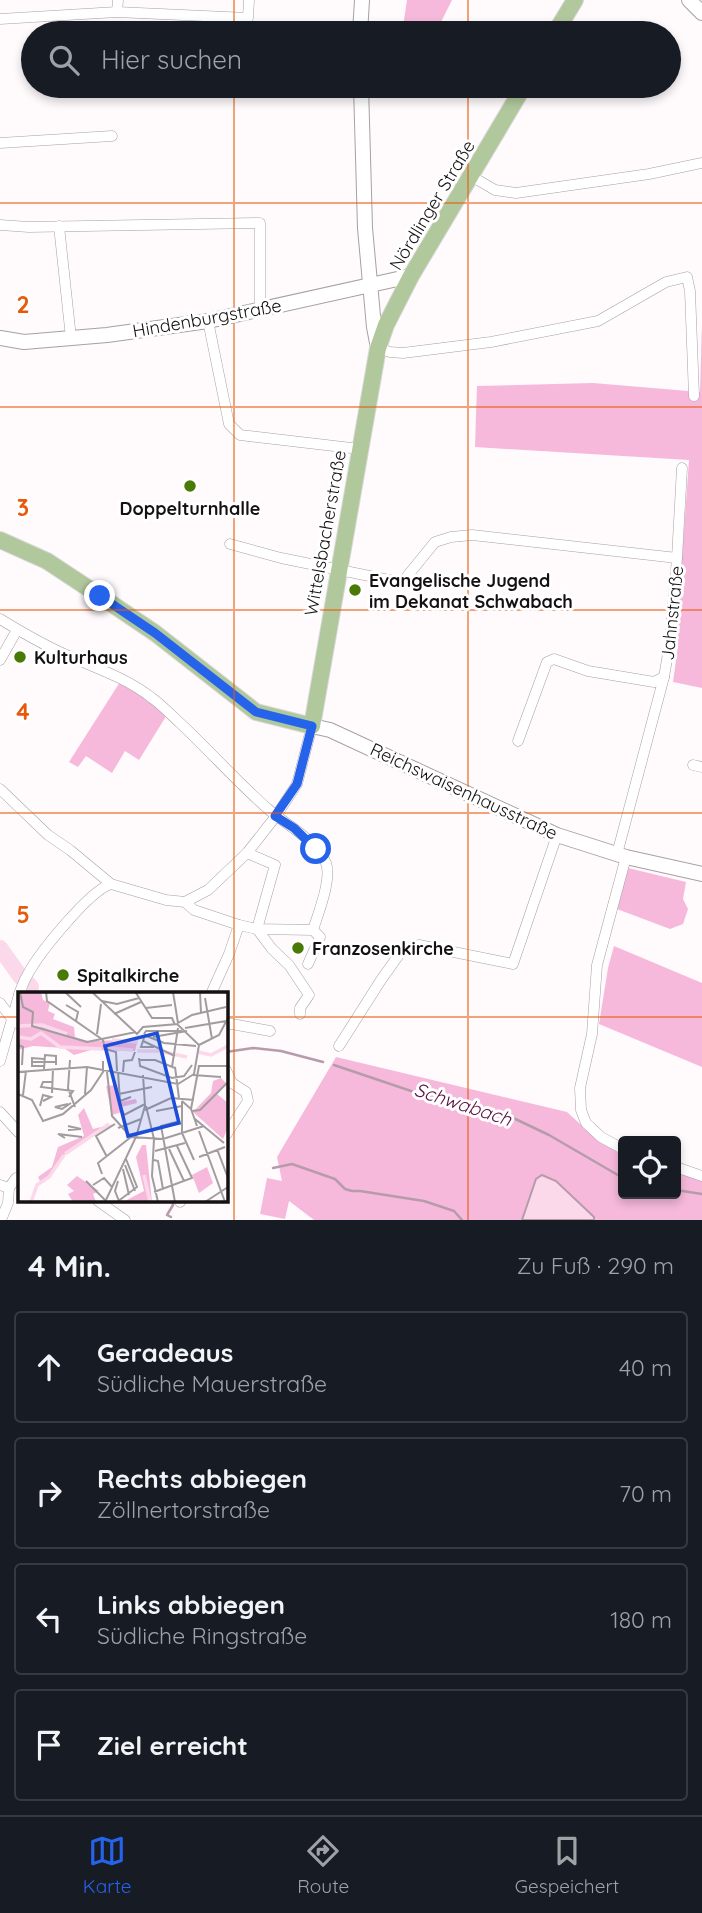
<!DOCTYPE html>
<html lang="de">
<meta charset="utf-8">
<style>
body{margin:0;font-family:Quicksand,sans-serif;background:#20242c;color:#f1f3f6}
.controls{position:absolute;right:21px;bottom:21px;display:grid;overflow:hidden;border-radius:7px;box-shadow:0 4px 10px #0003}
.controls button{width:63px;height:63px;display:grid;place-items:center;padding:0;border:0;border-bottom:2px solid #363941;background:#171b24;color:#f1f3f6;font:35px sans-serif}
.stop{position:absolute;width:21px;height:21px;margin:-16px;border:5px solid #2563eb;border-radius:50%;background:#fff}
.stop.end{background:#2563eb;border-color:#fff;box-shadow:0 2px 7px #0008}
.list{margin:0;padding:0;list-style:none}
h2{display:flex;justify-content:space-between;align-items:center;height:91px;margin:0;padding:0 28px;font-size:30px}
h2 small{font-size:23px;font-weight:400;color:#9ea1a6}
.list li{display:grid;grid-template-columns:46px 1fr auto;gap:21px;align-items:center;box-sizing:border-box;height:112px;margin:0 14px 14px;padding:0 14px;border:2px solid #363941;border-radius:7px}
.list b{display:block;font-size:26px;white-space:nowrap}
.list p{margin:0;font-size:23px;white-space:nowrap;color:#9ea1a6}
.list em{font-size:23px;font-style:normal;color:#9ea1a6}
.icon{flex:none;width:38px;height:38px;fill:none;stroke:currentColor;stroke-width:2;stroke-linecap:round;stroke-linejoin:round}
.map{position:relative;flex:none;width:702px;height:1220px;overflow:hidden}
.search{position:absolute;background:#171b24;box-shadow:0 4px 10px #0003;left:21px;right:21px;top:21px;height:77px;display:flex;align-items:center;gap:18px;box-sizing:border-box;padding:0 24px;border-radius:38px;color:#9ea1a6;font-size:26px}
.sheet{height:595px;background:#171b24}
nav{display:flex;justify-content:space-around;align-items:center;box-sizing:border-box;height:98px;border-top:2px solid #363941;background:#171b24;font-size:19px;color:#9ea1a6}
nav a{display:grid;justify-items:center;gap:4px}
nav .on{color:#2563eb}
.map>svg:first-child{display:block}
</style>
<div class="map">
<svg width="702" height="1220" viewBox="0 0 702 1220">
<rect width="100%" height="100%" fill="#fffafc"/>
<g fill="#f6b9db">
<path d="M407,0H452L440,24L438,33H402Z"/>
<path d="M702,323V688L673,682L678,646V595L682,558L689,460L475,447L477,386L593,383L700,392Z"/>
<path d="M120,682L165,711V718L139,760L125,751L112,773L86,756L78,767L69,762Z"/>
<path d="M628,868L686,882L683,899L688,909L683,924L670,929L617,909Z"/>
<path d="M614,946L702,983V1067L599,1024L608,968Z"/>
<path d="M336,1057L567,1112L602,1144L623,1151V1194H676V1167L702,1174V1220H314L289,1201L285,1219L260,1214L267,1178L282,1181L277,1157Z"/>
</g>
<path fill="#fcd8eb" stroke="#b69caa" stroke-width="2" d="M542,1175L556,1181L594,1217V1220H522L536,1179Z"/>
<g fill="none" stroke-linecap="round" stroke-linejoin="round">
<g stroke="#b69caa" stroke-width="2.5">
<path d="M31,987L41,994"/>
<path d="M226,1052L253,1048L281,1051L323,1062"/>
<path d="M334,1065L420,1094L469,1105L509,1116L549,1135L623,1178"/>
<path d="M273,1168L292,1164L335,1179L345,1189L352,1191H360L424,1201L454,1211L462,1220"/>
<path d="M676,1190L702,1194"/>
<path d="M171,1217L167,1215L173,1205L172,1201"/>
</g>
<path stroke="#fcd8eb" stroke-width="16" d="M0,948L20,976L31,987"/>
<g stroke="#a8a0a4" stroke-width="11">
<g id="street">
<path d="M117,12L118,0"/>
<path d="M0,19L117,12L248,18L249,0"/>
<path d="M0,143L112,136"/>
<path d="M471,176L495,190L516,193L649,174L702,163"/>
<path d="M0,225L29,227L260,223V309"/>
<path d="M59,226L71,338"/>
<path d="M208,321L229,424L240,435L360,449"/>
<path d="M378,348L390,352L403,353L491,342L598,321L666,282L687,277L690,291L694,396"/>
<path d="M230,544L281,558L394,581L404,580L435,542L451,537L472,535L677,558"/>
<path d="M0,619C23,633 47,647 71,657C99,669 128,679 152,698C162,705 171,715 180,723C210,751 237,782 268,809C286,825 317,840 326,863C332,879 318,914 313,930"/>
<path d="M0,660L17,630"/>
<path d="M518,741L547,662L554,659L588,671L654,682L664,677"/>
<path d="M693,765L702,767"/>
<path d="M0,789L48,835L70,850L111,884L166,900L185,902"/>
<path d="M247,853L275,865L257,929"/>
<path d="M617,854L664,677L670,642L677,558L682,468"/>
<path d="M185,902L208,890L247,853L276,816L297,784L312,726"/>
<path d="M185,902L194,910L239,925L257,929L313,930L320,937L308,964"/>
<path d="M257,929L272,949L289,965L309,995L300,1008V1014"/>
<path d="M19,994C22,987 24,980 28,974C39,953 90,890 111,884"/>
<path d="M211,994L229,954L239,925"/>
<path d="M0,1003L13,1020L19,1024"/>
<path d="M226,1023L270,1031"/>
<path d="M339,1046L381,980L403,949L419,945L513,964L557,835"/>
<path d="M0,1061L19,995"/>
<path d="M226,1070L232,1083L246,1092L248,1101L226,1135"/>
<path d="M0,1112L19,1133"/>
<path d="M623,1149L601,1137L586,1123L581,1110L580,1088L592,1034L597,965L626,857"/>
<path d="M676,1167L702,1176"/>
<path d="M0,1185L9,1188L16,1178H19"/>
<path d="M98,1201L125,1220"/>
<path d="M180,1202L181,1201"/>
<path d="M1,1220L8,1203L9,1188"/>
</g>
</g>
<g stroke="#a8a0a4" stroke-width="16">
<g id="secondary">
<path d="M689,0L702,13"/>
<path d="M360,33L362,0"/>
<path d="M361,86L365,228L374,327L378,348"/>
<path d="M0,338L24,342L107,335L208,321L411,276"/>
<path d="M312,726L330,730L557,835L626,857L702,874"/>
</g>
</g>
<g stroke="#d9d9d9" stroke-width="18">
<g id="primary">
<path d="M555,33L575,0"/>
<path d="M0,540L47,561L100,596L155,633L256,712L312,726L378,348L386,325L411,276L524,86"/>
</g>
</g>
<use href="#street" stroke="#fff" stroke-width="10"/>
<use href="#secondary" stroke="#fff" stroke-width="14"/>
<use href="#primary" stroke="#b1c89d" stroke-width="16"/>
</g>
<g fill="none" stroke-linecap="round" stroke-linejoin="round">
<path stroke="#2563eb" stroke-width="9" d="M100,596L155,633L256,712L312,726L297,784L275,816L294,828L316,849"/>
</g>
<path fill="none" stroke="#e8590c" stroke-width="2" stroke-opacity="0.55" d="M234,0V33M468,0V33M234,86V1220M468,86V1220M0,203H702M0,407H702M0,610H702M0,813H702M0,1017H19M226,1017H702"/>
<g fill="#487a05" stroke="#fff" stroke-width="2.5">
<circle cx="190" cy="486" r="7"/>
<circle cx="355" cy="590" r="7"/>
<circle cx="20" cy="657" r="7"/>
<circle cx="298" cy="948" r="7"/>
<circle cx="63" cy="975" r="7"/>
</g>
<g text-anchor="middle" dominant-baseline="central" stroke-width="6" stroke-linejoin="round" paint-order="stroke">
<g font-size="18" fill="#141113" stroke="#fff">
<text transform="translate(432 205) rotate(-59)">Nördlinger Straße</text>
<text transform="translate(207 318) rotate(-10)">Hindenburgstraße</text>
<text transform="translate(325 533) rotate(-80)">Wittelsbacherstraße</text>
<text transform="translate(672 613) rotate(-84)">Jahnstraße</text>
<text transform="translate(464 791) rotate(25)">Reichswaisenhausstraße</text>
</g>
<g font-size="18" font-weight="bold" fill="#141113" stroke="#fff" text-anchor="start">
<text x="190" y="508" text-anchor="middle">Doppelturnhalle</text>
<text x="369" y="580">Evangelische Jugend<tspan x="369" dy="21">im Dekanat Schwabach</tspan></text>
<text x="34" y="657">Kulturhaus</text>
<text x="312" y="948">Franzosenkirche</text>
<text x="77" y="975">Spitalkirche</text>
</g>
<g font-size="19" font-style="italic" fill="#5d1245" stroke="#fff">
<text transform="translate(463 1104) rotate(18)">Schwabach</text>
</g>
</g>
<g transform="translate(18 992)">
<rect width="210" height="210" fill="#fffafc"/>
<path d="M0,0H23L25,8L32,11L30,19L37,22L35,27L56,35L57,45L70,49L117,48L121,43L117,59L73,58L56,63L46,56L15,54L0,58ZM203,86L208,91L199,102L210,111V135L205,147L175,120L193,101L195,89ZM99,93L102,110L118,107L119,111L103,115L104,120L94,123L88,94ZM66,116L75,137L96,132L49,159L31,186L22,189L20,185L34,175L40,155L66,144L60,123ZM124,153H128L134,210H105L126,199L118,165ZM189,175L195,191L181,201L174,183ZM59,184L81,199L75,202L78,210H55L50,202L56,199L49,193Z" fill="#f6b9db"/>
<path fill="none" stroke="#fcd8eb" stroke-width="3.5" d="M0,34L24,33L49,42M0,45L13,47L23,41L42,55L84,57M94,48L120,50M90,56L115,58M119,59H141M141,59L169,65M180,60L193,63L210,54M47,162L91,132M126,183L132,210M13,210L19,193L31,185L46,163"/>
<path fill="none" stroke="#a19d9f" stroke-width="2" d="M2,0L5,15L15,20L14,34L69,50L118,40M28,0L29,9L85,48M47,0L63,15M74,0L119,42L125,35L160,32M124,0L118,1L134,26H154L157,33M155,0L160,31M182,0L183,21M187,6L194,47M84,9L99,12L121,6M48,13L60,20L58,29M128,16L154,13M96,22L123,10M160,31L174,23L208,15M167,36L208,29M79,42L83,12M126,42L128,39H164M126,43L146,51L178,54M135,45L169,39M126,46L123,55H136M85,48L87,57L98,60L99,79M125,49L157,64M0,53L5,55L4,73M181,53L201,43L210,26M121,66L122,74L154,86L166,84L174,73M52,68L50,96L57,115M121,68H137L157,76M14,70H38M26,74H14V66L26,67M180,74H210M154,75L160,36M157,75L161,106M26,77L27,63L38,64V73M0,80L69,75L160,92L176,82L181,53L159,32M89,80L94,124L113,145L145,147L186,134M100,80L102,109L113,105M105,80L106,69L114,68L117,60M175,83L203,85M34,90H25L23,95L55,99L51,105M34,101L35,77M0,102L14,108L25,129L45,122L73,98L85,80V69M67,102L69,75M101,102L134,95M5,103L8,79M164,109V141L176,168M164,109L173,117L179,134M50,112L37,115L44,117L53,111M22,114L25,103L33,105L25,109M128,114L136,147L134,184L140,210M103,115L106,123L127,112M173,117L181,74M127,118L153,106L176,108M138,119L164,114M174,119L182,118L209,91M177,127L206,151M100,136L123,127M50,138L63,137L50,134M181,139L207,210M47,146L40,142L64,145M151,157L166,189M199,157L210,186M137,159L167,151M89,165L78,144L97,132M181,165L207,155M136,168L140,169L145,197M107,173L117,199M105,177L111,203M84,182L80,171L113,145M68,189L88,209M100,189L97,199L101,209M75,193L86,186L94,195M136,200L174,186L159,154M87,210L118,145L127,114L125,83M99,210L119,195L108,167M157,210L143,134L162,129M187,210L210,195"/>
<path fill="#1d4ed8" fill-opacity="0.15" stroke="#1d4ed8" stroke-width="3.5" d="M139,41L161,131L110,144L87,54Z"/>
<rect width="210" height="210" fill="none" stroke="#141113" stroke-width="3.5"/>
</g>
<g font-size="23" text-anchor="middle" font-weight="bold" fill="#e8590c" stroke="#fff" stroke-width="6" stroke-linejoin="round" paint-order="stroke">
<text x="23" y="313">2</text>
<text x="23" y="516">3</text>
<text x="23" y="720">4</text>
<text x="23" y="923">5</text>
</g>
</svg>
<div class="controls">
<button><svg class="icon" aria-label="locate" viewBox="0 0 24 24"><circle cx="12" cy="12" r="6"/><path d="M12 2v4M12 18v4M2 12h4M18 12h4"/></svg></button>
</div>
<div class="stop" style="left:316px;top:849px"></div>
<div class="stop end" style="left:100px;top:596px"></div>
<div class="search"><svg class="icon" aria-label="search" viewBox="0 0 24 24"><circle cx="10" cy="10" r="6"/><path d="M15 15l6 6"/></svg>Hier suchen</div>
</div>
<section class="sheet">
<h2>4 Min.<small>Zu Fuß · 290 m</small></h2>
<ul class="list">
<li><svg class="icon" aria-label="ahead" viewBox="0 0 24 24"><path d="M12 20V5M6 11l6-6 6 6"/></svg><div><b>Geradeaus</b><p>Südliche Mauerstraße</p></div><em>40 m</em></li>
<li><svg class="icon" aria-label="right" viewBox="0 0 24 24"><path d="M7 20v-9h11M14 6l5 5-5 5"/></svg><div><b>Rechts abbiegen</b><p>Zöllnertorstraße</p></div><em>70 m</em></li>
<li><svg class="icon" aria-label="left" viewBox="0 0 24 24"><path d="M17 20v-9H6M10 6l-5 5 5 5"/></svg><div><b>Links abbiegen</b><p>Südliche Ringstraße</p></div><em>180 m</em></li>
<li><svg class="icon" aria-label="arrive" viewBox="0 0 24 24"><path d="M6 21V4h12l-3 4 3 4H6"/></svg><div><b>Ziel erreicht</b></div></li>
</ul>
</section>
<nav>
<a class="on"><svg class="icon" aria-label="map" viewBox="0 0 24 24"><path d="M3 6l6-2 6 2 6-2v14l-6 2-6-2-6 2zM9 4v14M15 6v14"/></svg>Karte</a>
<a><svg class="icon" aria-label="directions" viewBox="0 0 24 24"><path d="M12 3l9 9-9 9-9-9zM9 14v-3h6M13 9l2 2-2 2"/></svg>Route</a>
<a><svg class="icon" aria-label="saved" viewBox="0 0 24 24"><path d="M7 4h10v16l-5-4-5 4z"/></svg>Gespeichert</a>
</nav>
